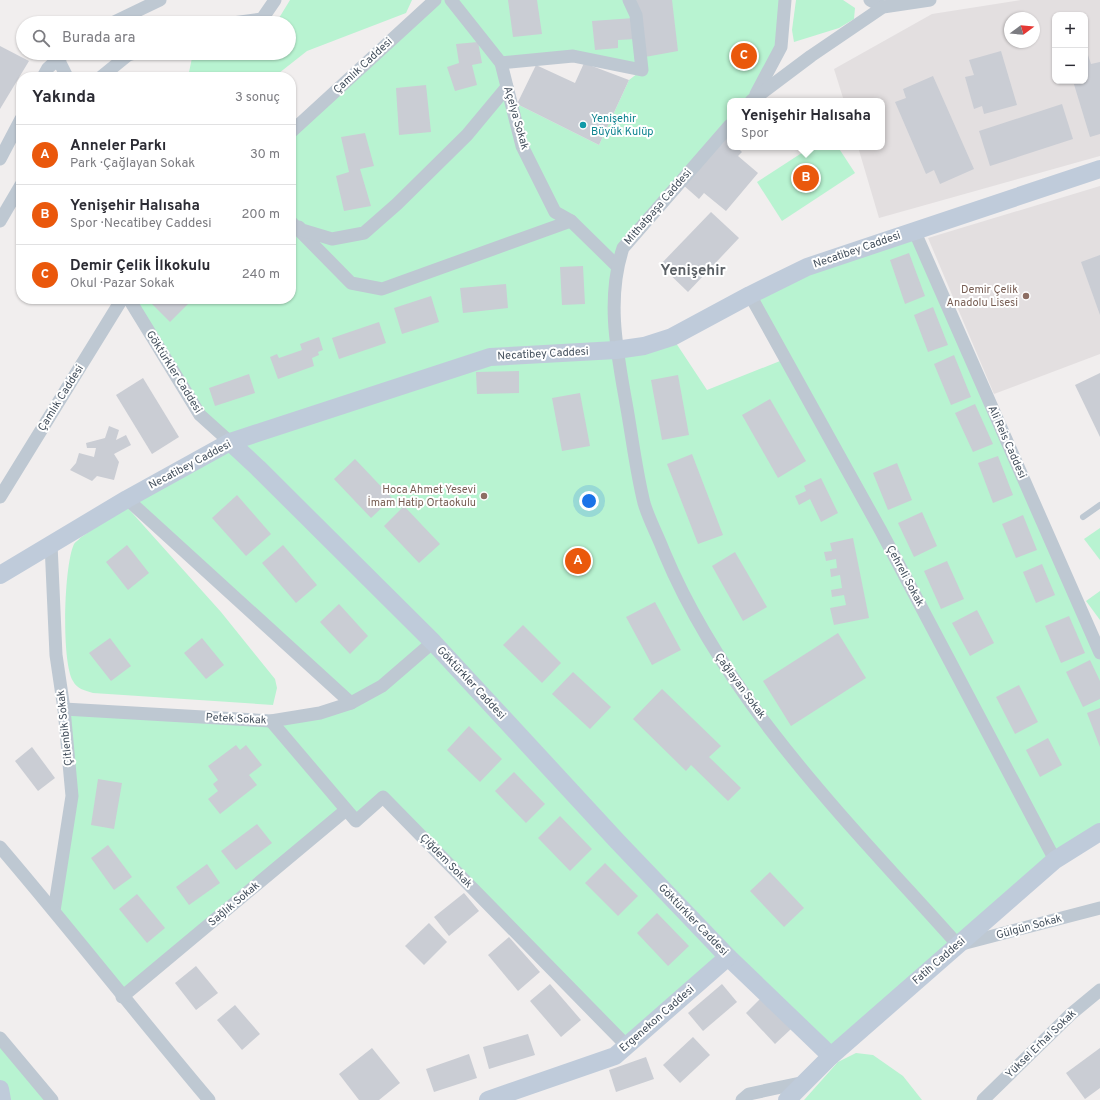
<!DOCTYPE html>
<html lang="tr">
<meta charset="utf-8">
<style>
body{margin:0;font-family:Overpass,sans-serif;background:#f7f7f7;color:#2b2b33}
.controls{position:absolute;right:12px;top:12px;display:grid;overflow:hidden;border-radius:8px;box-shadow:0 1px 3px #0004}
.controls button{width:36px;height:36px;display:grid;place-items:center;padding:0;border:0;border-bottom:1px solid #e1e1e2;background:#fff;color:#2b2b33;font:20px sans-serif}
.compass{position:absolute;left:1004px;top:12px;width:36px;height:36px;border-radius:50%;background:#fff;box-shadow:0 1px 3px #0004;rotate:74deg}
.you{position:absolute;left:589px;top:501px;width:14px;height:14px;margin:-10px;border:3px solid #fff;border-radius:50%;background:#1a73e8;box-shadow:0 0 0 6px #1a73e833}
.badge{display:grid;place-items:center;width:26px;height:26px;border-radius:50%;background:#ea580c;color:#fff;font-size:13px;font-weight:700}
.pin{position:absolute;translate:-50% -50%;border:2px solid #fff;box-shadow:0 1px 4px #0006}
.popup{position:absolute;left:727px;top:98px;width:158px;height:52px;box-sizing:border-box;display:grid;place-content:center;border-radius:8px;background:#fff;filter:drop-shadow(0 1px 3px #0005);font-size:13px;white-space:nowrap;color:#7c7c81}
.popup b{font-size:15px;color:#2b2b33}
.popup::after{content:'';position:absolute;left:50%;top:100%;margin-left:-8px;border:8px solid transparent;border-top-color:#fff}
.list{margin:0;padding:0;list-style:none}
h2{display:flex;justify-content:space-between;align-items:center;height:52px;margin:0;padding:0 16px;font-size:17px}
h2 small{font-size:13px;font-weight:400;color:#7c7c81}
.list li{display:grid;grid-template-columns:26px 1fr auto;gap:12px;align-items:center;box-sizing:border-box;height:60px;padding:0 16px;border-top:1px solid #e1e1e2}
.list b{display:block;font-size:15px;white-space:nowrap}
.list p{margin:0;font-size:13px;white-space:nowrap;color:#7c7c81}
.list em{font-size:13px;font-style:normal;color:#7c7c81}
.icon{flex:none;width:22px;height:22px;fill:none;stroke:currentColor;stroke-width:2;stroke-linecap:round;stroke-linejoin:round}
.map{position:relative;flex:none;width:1100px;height:1100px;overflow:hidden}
.search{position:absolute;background:#fff;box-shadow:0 1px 3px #0004;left:16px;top:16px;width:280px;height:44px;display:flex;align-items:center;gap:10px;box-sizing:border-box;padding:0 14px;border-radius:22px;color:#7c7c81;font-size:15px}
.panel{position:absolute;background:#fff;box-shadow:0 1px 3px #0004;left:16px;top:72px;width:280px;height:232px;border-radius:16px}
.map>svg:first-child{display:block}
</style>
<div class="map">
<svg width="1100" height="1100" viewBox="0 0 1100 1100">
<rect width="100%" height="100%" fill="#f1eeee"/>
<g fill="#e3dfe0" fill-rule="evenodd">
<path d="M1021,0H1100V156L879,218L858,147H882V101H844L834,69L932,14ZM1055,15H1085V81H1055ZM1010,18H1034V42H1010Z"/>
<path d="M1100,186V354L994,394L928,238Z"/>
</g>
<g fill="#b8f3d1" fill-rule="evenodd">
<path d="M290,0H412L406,13L307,51L274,77H188L193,53H289V23H276Z"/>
<path d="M435,0H785L781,47L751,101H730V125L623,248L616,349L672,337L707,390L785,359L750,295L914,230L1100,653V832L831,1056L728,957L626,1045L383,797L356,821L346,810L122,997L54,911L72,796L64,709L271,721L350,703L127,499L230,442L200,415L129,299H291V132ZM573,56L642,70L629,80L599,145L517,104L501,63Z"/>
<path d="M796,0H843L855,8L854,19L839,28L794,42L792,30Z"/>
<path d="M811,147H838L855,173L782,221L757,182Z"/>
<path d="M126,506L221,612L275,679L277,688L273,705L93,693C84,690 77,689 73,681C61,661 64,565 74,544C75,542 79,540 80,538Z"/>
<path d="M1100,528V560L1084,539Z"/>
<path d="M1100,591V620L1086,601Z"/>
<path d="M0,1038L52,1100H2L0,1089Z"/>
<path d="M856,1053L873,1055L903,1076L922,1100H804L838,1062Z"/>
</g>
<g fill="#cacdd4">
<path d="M508,0H537L542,34L513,37Z"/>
<path d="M636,0H672L678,51L645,57Z"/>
<path d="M634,18L636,39L618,40V48L595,50L592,21Z"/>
<path d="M478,42L482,63L472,65L477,85L455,91L447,67L459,63L456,44Z"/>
<path d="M0,46L29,61L0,109Z"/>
<path d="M1085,46L1091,64L1100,62V134L1090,137L1073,81H1085Z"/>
<path d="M1001,51L1017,105L984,114L982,106L974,109L965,77L974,75L969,60Z"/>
<path d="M584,63L629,80L599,145L517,104L536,65L575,83Z"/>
<path d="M933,76L974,169L940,184L934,170L926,174L895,102L906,98L903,89Z"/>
<path d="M426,85L431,132L399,135L396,88Z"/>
<path d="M1062,104L1073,139L990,166L979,131Z"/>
<path d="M365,133L374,166L360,169L371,206L344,211L336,176L349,172L341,137Z"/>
<path d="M723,135L730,141V147H737L742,152L738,156L758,173L726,211L704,193L699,199L682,184Z"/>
<path d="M711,212L739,238L688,292L660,265Z"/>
<path d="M909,253L925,296L905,304L890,260Z"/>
<path d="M1100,255V315L1081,262Z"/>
<path d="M583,266L585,304L562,305L560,267Z"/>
<path d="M506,284L508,308L463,313L460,288Z"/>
<path d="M431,296L439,322L402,334L394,308Z"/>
<path d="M157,299H193L170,322L152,304Z"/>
<path d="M933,307L948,345L928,352L914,315Z"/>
<path d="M379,322L386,343L339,359L332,338Z"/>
<path d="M319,337L323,350L318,352L319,355L312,358L314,366L278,379L270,357L277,354L279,358L302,350L300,344Z"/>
<path d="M954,355L971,397L951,405L934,364Z"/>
<path d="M519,371V393L477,394L476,372Z"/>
<path d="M1100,373V437L1075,385Z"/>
<path d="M249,374L255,393L215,406L209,388Z"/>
<path d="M678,375L689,435L662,440L651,380Z"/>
<path d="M143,378L179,437L152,454L116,395Z"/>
<path d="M580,393L590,446L562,451L552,398Z"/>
<path d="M770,399L806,461L778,478L742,415Z"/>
<path d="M975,404L993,444L973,452L955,413Z"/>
<path d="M109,426L119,430L116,440L126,435L131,445L114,454L119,462L114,480L97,476L92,481L70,470L76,463L79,453L94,457L96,448H87L86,443L105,438Z"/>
<path d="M692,454L723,535L698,544L667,464Z"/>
<path d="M998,456L1013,495L993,503L978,463Z"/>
<path d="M355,459L392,498L371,518L334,479Z"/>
<path d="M897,463L912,500L888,510L873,473Z"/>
<path d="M821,478L838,513L821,522L810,499L799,505L795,496L806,491L804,486Z"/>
<path d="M237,495L271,534L246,556L212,518Z"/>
<path d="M404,506L440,544L419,563L384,526Z"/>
<path d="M922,512L937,546L914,557L898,523Z"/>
<path d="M1023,515L1037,550L1016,558L1002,524Z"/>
<path d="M853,538L869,618L834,625L830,608L846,605L844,595L832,597L831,590L842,588L840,575L831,577L830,569L837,568L836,559L826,561L824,552L832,551L830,543Z"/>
<path d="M127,545L149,573L128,590L106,562Z"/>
<path d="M283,545L317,585L296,603L262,563Z"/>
<path d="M735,552L767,607L743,621L712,566Z"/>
<path d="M947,561L964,599L941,609L924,571Z"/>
<path d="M1042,564L1055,595L1036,603L1023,572Z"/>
<path d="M655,602L681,650L652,665L626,617Z"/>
<path d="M339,604L368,636L350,654L320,622Z"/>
<path d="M977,610L994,643L970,656L952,623Z"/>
<path d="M1069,616L1085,653L1061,663L1045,626Z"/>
<path d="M523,625L561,663L542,683L503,645Z"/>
<path d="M838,633L866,678L791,726L763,681Z"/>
<path d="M110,638L131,666L111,681L89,653Z"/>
<path d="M202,638L224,665L206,679L184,653Z"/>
<path d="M1090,660L1100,681V699L1083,707L1066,672Z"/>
<path d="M573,672L611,707L590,729L552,694Z"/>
<path d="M1019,685L1038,722L1015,734L996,697Z"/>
<path d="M662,689L721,746L709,757L741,788L728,801L691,765L686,771L633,719Z"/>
<path d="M1100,708V747L1087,713Z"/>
<path d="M469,726L502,759L480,782L447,750Z"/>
<path d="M1048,738L1062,765L1040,777L1026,750Z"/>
<path d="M236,745L240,750L246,745L262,765L249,775L257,785L220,814L208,799L218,791L213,784L218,780L208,766Z"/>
<path d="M32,747L55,778L38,791L15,761Z"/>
<path d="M514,772L545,804L526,823L495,791Z"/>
<path d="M98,779L122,783L114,829L91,825Z"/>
<path d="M560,816L592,849L570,871L538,838Z"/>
<path d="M257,824L272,843L236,870L221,851Z"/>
<path d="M108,845L132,877L114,890L91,858Z"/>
<path d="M605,863L638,896L618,916L585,883Z"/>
<path d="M207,864L220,883L189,905L176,887Z"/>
<path d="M770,872L804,908L784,927L750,891Z"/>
<path d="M464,893L479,911L449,936L434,917Z"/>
<path d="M137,894L165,928L147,943L119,909Z"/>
<path d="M657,913L689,946L668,966L637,933Z"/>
<path d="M429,923L447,942L424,965L405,946Z"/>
<path d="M509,937L540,972L518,991L488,955Z"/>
<path d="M196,966L218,993L196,1010L175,983Z"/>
<path d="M550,984L581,1020L561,1037L530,1001Z"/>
<path d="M722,984L737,1002L703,1031L688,1013Z"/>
<path d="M761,998L791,1029L775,1044L746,1013Z"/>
<path d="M235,1005L260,1034L242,1050L217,1020Z"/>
<path d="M528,1034L535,1055L489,1069L483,1047Z"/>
<path d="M693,1037L710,1055L680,1083L663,1065Z"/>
<path d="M372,1048L400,1083L379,1100H359L339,1074Z"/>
<path d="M1100,1048V1088L1085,1099L1066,1073Z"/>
<path d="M469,1054L477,1078L434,1092L426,1069Z"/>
<path d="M646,1057L654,1079L616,1092L609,1070Z"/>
</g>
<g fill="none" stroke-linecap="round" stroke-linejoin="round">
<path stroke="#bec8d2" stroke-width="6" d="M1083,517L1100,505"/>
<g stroke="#bec8d2" stroke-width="13">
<path d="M451,0L501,63L522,146L555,212L571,221L617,266"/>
<path d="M870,0L883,7"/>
<path d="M112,23L160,0"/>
<path d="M233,23L262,19L275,0"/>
<path d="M58,59L67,77"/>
<path d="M501,63L573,56L642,70L636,15L629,0"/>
<path d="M43,77L48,68L65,53"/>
<path d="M101,77L128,55L134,53"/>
<path d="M756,94L781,47L785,0"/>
<path d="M751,101L811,56L883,7L930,0"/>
<path d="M730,125L623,248C606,299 617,352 626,403C632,436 636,471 644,503C649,520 658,536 664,552C727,703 850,824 958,945L1100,908"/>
<path d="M291,132L435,0"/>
<path d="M0,159L21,119"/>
<path d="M0,221L21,185"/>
<path d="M291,222L351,283L382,289L571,221"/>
<path d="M299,227L302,230L332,239L364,233L397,204L467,135L507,87"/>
<path d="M914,230L1100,653"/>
<path d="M750,295L881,531L1055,860"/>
<path d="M129,299L200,415L230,442"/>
<path d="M0,497L122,299"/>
<path d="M127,499L351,703"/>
<path d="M51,544L56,655L64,709L72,796L54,911"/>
<path d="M64,709L271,721L320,713L351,703L382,686L433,642"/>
<path d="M271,721L356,821L383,797L626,1045"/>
<path d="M0,847C71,930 138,1016 209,1100"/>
<path d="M122,997L346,810"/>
<path d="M0,1038L52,1100"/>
<path d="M742,1100L749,1094L805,1082"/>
<path d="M983,1100L1071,1014L1100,990"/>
</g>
<g stroke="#bfcbda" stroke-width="18">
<path d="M230,442L258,468L433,642L618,842L728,957L831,1056"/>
<path d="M0,575L127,499L230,442L490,357L616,350L644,346L672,337L750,295L807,267L1100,169"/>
<path d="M0,1089L2,1100"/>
<path d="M488,1100L615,1056L728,957"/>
<path d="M787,1100L831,1056L1055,860L1100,832"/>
</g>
</g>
<circle fill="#0f9aa8" stroke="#fff" stroke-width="1.5" cx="583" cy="125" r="4"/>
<g fill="#8d6e63" stroke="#fff" stroke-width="1.5">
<circle cx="1026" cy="296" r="4"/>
<circle cx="484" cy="496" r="4"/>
</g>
<g text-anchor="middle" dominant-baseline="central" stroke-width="4" stroke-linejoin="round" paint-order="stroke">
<g font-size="11" fill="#45515e" stroke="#fff">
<text transform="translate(363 66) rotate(-43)">Çamlık Caddesi</text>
<text transform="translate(516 118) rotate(74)">Açelya Sokak</text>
<text transform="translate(658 207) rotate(-49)">Mithatpaşa Caddesi</text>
<text transform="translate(857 250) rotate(-19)">Necatibey Caddesi</text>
<text transform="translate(543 354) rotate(-3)">Necatibey Caddesi</text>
<text transform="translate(174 372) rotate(58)">Göktürkler Caddesi</text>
<text transform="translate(61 398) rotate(-58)">Çamlık Caddesi</text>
<text transform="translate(1007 442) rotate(66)">Ali Reis Caddesi</text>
<text transform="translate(190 465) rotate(-28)">Necatibey Caddesi</text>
<text transform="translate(905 576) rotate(62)">Çehreli Sokak</text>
<text transform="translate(471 683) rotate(47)">Göktürkler Caddesi</text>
<text transform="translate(740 686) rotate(54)">Çağlayan Sokak</text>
<text transform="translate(236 719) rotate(3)">Petek Sokak</text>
<text transform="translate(65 728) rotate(-96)">Çitlenbik Sokak</text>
<text transform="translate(446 861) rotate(46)">Çiğdem Sokak</text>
<text transform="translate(234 904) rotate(-40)">Sağlık Sokak</text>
<text transform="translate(693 920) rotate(46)">Göktürkler Caddesi</text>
<text transform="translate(1029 927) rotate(-15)">Gülgün Sokak</text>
<text transform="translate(939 961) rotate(-41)">Fatih Caddesi</text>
<text transform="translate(657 1019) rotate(-41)">Ergenekon Caddesi</text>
<text transform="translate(1041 1044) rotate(-44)">Yüksel Erhal Sokak</text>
</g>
<g font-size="11" fill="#0d838f" stroke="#fff" text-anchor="start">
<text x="591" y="119">Yenişehir<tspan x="591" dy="13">Büyük Kulüp</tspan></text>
</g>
<g font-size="11" fill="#785e54" stroke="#fff" text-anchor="end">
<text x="1018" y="290">Demir Çelik<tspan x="1018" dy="13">Anadolu Lisesi</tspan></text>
<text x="476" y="490">Hoca Ahmet Yesevi<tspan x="476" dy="13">İmam Hatip Ortaokulu</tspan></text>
</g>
<g font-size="15" font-weight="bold" fill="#5a5f64" stroke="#fff">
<text x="693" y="271">Yenişehir</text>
</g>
</g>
</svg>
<div class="controls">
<button>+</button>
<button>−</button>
</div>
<svg class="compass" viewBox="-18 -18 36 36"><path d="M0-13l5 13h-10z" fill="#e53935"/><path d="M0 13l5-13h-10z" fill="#7c7c81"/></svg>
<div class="you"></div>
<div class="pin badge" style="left:578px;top:561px">A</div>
<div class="pin badge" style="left:806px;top:178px">B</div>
<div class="popup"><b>Yenişehir Halısaha</b>Spor</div>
<div class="pin badge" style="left:744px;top:56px">C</div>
<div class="search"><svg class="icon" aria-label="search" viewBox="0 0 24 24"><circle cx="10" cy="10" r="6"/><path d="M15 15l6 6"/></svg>Burada ara</div>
<section class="panel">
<h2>Yakında<small>3 sonuç</small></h2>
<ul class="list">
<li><span class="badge">A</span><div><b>Anneler Parkı</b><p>Park · Çağlayan Sokak</p></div><em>30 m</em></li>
<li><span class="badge">B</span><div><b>Yenişehir Halısaha</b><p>Spor · Necatibey Caddesi</p></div><em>200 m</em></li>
<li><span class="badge">C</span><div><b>Demir Çelik İlkokulu</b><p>Okul · Pazar Sokak</p></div><em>240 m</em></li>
</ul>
</section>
</div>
